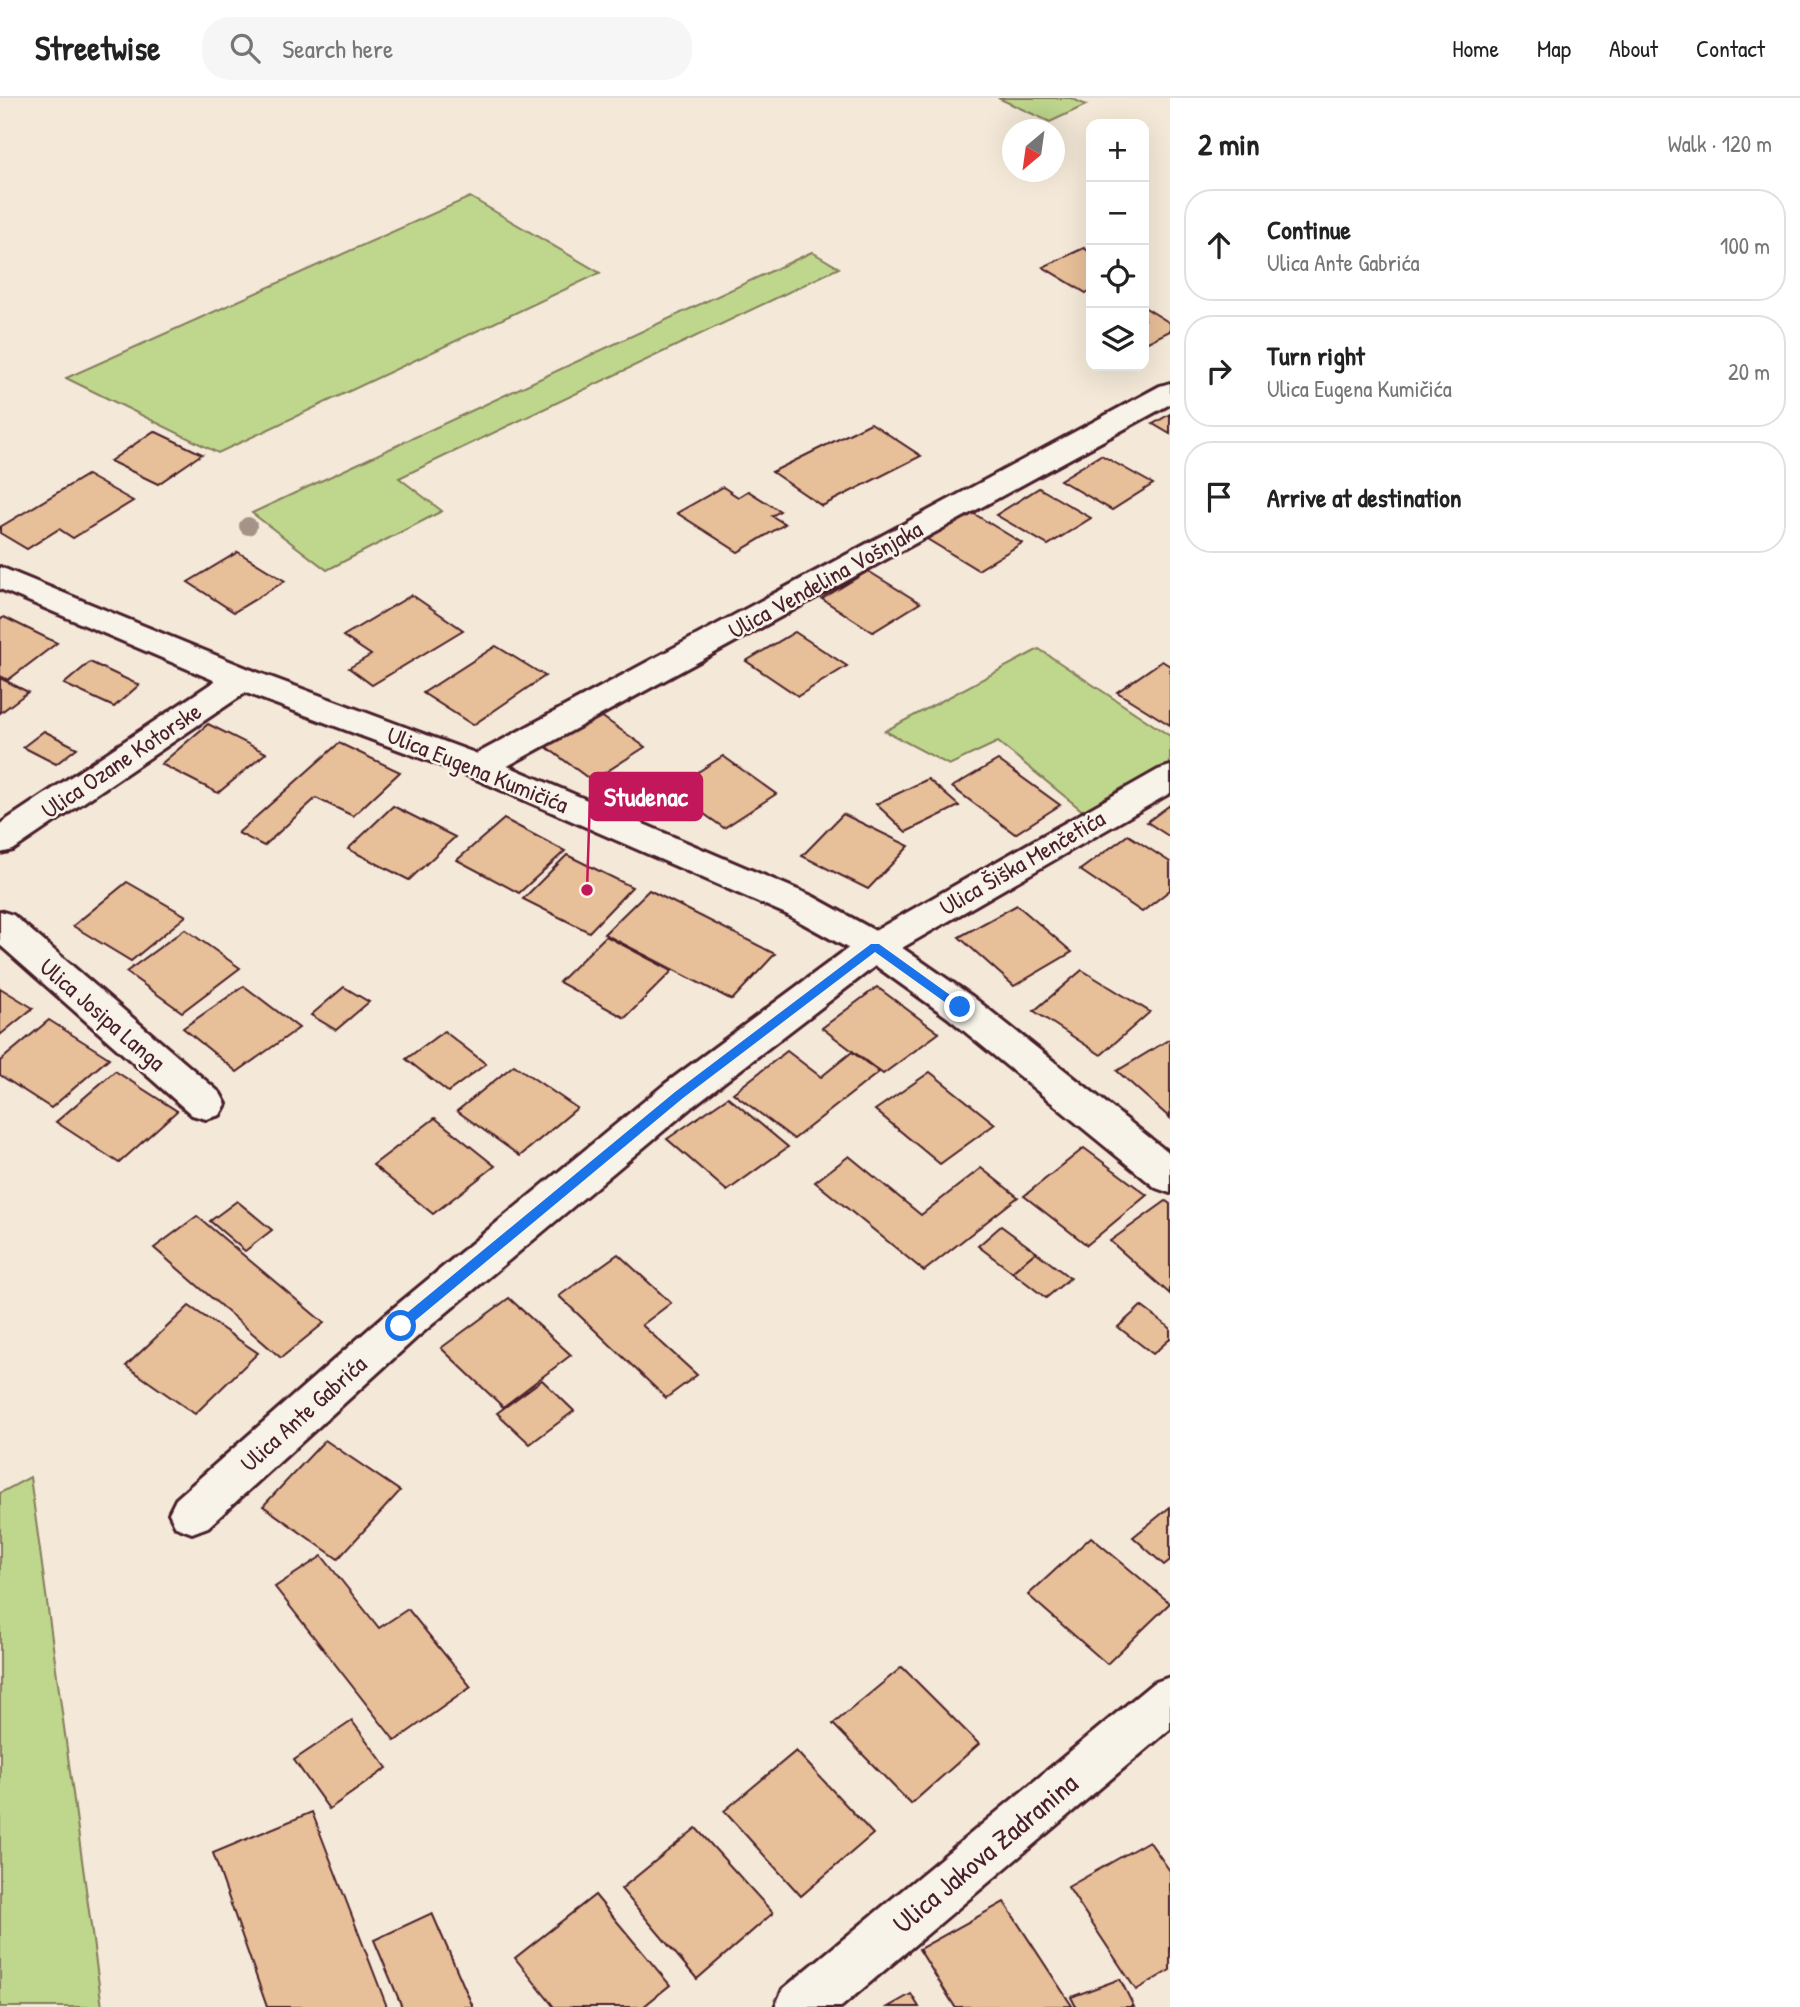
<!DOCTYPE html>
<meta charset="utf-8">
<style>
body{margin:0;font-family:"Patrick Hand",sans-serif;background:#f6f6f6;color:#222}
.controls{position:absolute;right:21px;top:21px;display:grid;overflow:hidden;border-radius:14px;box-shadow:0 7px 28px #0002}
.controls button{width:63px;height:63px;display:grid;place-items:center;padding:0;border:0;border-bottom:2px solid #e0e0e0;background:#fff;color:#222;font:35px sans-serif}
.compass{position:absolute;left:1002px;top:21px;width:63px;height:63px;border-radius:50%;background:#fff;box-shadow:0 7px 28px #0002;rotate:209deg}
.stop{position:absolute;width:21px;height:21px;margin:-16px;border:5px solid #1a73e8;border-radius:50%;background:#fff}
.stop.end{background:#1a73e8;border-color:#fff;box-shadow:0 2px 7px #0008}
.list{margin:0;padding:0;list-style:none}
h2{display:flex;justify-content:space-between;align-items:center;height:91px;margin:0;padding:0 28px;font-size:30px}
h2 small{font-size:23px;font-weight:400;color:#767676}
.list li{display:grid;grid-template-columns:46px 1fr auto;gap:21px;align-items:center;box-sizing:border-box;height:112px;margin:0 14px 14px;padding:0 14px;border:2px solid #e0e0e0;border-radius:28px}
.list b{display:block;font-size:26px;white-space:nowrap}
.list p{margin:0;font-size:23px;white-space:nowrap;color:#767676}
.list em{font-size:23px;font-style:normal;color:#767676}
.icon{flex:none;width:38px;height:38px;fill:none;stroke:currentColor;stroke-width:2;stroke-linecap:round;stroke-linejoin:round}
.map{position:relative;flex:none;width:1170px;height:1909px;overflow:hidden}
header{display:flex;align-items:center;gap:42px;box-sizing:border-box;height:98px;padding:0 35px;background:#fff;border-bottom:2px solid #e0e0e0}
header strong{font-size:33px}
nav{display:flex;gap:38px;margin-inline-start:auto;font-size:24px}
.search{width:490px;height:63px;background:#f6f6f6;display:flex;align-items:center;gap:18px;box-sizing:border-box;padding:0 24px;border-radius:28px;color:#767676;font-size:26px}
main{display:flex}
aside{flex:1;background:#fff}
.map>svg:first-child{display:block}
</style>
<header>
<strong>Streetwise</strong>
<div class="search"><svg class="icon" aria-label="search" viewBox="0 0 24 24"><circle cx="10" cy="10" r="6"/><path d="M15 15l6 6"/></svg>Search here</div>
<nav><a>Home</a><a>Map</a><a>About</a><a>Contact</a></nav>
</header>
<main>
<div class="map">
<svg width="1170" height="1909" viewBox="0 0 1170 1909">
<rect width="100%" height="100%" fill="#f4e9d8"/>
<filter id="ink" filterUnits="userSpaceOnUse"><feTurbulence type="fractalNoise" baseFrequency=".0143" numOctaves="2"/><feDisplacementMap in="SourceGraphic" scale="14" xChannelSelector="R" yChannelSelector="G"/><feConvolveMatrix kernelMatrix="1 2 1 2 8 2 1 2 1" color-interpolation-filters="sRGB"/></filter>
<g filter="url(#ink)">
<g fill="#bfd78d" stroke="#847b5c" stroke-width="2">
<path d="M998,0H1071L1086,7L1050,24Z"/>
<path d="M470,99L600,175L218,355L66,280Z"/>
<path d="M812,154L839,170L399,380L442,413L327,472L252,415Z"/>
<path d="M1039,551L1170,638V680L1095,723L998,644L949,667L885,633Z"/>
<path d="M30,1379L102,1909H0V1395Z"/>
</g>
<g fill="#e7bf98" stroke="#4a1f2b" stroke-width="2">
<path d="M1084,150L1091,155V192L1086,195L1043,169Z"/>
<path d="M1144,209L1170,225V233L1144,246Z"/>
<path d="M1170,316V336L1153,326Z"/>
<path d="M871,325L921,358L822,408L772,374Z"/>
<path d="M154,333L202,356L158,386L110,363Z"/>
<path d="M1101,357L1153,386L1112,412L1060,382Z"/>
<path d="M87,377L133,403L73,440L59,431L27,451L0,435V429Z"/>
<path d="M723,389L738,399L748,393L780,413L772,418L785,426L738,454L677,415Z"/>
<path d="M1039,390L1091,420L1048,447L996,417Z"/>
<path d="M971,414L1022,445L978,472L927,441Z"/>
<path d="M238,454L285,483L234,514L188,484Z"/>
<path d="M868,473L920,505L873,534L822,501Z"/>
<path d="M412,497L463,532L372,587L349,570L371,557L343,538Z"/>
<path d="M4,519L57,545L8,582L0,578V522Z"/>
<path d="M795,534L847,568L798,598L746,563Z"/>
<path d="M496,548L545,578L473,627L423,595Z"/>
<path d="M1162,563L1170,568V627L1117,594Z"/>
<path d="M90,564L139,587L114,609L64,586Z"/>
<path d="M0,580L28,594L0,615Z"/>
<path d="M594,613L645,649L592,683L541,645Z"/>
<path d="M208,626L266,655L218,695L161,666Z"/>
<path d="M44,633L77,650L56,666L23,649Z"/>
<path d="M339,645L400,674L353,718L316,700L264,748L238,735Z"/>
<path d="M723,658L776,696L724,730L670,692Z"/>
<path d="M998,662L1060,707L1015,736L952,689Z"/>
<path d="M928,681L959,708L906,734L876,706Z"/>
<path d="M1170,707V739L1147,724Z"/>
<path d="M393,708L455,739L409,782L348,751Z"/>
<path d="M843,716L909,748L868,791L802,758Z"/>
<path d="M504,721L565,753L519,795L457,762Z"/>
<path d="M1128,737L1170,764V792L1142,814L1080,772Z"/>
<path d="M567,757L632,789L589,834L523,801Z"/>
<path d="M127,784L186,818L131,863L73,828Z"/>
<path d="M649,792L775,856L732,902L604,836Z"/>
<path d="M1017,807L1072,854L1014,888L959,839Z"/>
<path d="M185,831L240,870L182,914L126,874Z"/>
<path d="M606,838L672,873L625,920L559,884Z"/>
<path d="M1082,872L1150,914L1101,957L1034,913Z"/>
<path d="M244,888L299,930L237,974L183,930Z"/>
<path d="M344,889L369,904L336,932L311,917Z"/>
<path d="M877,889L939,935L883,976L822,930Z"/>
<path d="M0,890L33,910L0,937Z"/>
<path d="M49,922L109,960L51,1010L0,977V963Z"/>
<path d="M444,933L486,966L448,994L406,961Z"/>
<path d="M1170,941V1020L1117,973Z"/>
<path d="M787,953L821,979L852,954L879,974L794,1041L733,995Z"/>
<path d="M514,967L577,1010L520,1058L457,1013Z"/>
<path d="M115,973L177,1013L119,1065L56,1024Z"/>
<path d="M930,974L995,1026L940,1066L875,1012Z"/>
<path d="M728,999L788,1049L727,1093L667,1041Z"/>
<path d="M435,1020L495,1068L433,1116L373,1067Z"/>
<path d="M1084,1050L1147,1097L1087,1147L1024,1098Z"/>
<path d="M849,1058L921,1117L981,1070L1018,1099L924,1173L815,1084Z"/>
<path d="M237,1103L272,1132L245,1153L210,1123Z"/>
<path d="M1166,1103L1170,1106V1196L1110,1143Z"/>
<path d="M197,1118L324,1225L281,1260L154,1150Z"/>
<path d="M1001,1128L1036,1154L1012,1174L978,1148Z"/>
<path d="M1036,1154L1070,1180L1046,1200L1012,1174Z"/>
<path d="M618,1156L671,1205L642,1227L697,1277L666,1300L559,1198Z"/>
<path d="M509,1200L571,1257L503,1309L441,1250Z"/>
<path d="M189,1208L258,1255L195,1316L126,1268Z"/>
<path d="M1141,1208L1170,1230V1241L1153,1256L1118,1229Z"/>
<path d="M542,1282L574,1313L530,1346L497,1315Z"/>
<path d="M325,1342L400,1393L338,1461L263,1408Z"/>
<path d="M1170,1409V1462L1164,1467L1133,1439Z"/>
<path d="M1091,1439L1170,1505L1107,1566L1028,1497Z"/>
<path d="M322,1458L379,1530L408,1511L471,1589L395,1643L275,1489Z"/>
<path d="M902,1569L979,1646L911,1706L833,1626Z"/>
<path d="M352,1623L387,1670L329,1711L294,1662Z"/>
<path d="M796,1653L873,1736L801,1798L724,1713Z"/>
<path d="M312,1714L387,1909H267L213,1755Z"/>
<path d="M696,1730L773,1815L697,1881L621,1791Z"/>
<path d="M1149,1743L1170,1773V1872L1136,1892L1068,1789Z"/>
<path d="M595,1797L670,1887L643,1909H554L515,1860Z"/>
<path d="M1004,1804L1072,1908L955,1909L919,1851Z"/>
<path d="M432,1815L473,1909H402L374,1842Z"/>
<path d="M1120,1881L1134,1909H1076L1071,1899Z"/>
<path d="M911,1896L919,1909H888Z"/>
</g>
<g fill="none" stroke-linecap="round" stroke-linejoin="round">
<g stroke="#4a1f2b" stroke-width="6">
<g id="street">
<path d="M1170,285V306L491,677L479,681L467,677L462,669L467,661L1160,288Z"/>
<path d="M242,570L254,573L259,581L254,589L13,752L0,755V726L230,573Z"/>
<path d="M1170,668V695L888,858L693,1008L416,1240L208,1429L192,1435L176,1429L169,1415L176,1401L386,1216L665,986L862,840L1158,672Z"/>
<path d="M0,813L13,817L220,995L226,1006L220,1017L206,1021L192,1017L0,847Z"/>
<path d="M1170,1579V1631L841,1909H775L783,1891L1153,1585Z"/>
</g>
</g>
<g stroke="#4a1f2b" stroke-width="6">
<path id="secondary" d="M0,469L254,573L491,661L812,798L888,840L973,899L1170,1056V1095L1156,1090L947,919L862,858L786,816L467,677L230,589L0,491Z"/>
</g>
<use href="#street" fill="#f7f3e8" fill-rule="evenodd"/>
<use href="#secondary" fill="#f7f3e8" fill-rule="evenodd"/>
</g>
<circle fill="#a69387" cx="248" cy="428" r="9"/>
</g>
<path fill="#1a73e8" d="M871,846H879L964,907V912H956L875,854L683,1000L405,1231H396V1224L675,994Z"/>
<g text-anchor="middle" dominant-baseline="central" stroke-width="5" stroke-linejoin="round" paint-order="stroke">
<g font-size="24" fill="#4a1f2b" stroke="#f7f3e8">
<text transform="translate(825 481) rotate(-29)">Ulica Vendelina Vošnjaka</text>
<text transform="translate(121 662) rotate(-34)">Ulica Ozane Kotorske</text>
<text transform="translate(478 671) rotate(22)">Ulica Eugena Kumičića</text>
<text transform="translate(1022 764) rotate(-30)">Ulica Šiška Menčetića</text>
<text transform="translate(103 916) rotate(41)">Ulica Josipa Langa</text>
<text transform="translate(303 1315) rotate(-42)">Ulica Ante Gabrića</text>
</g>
<g font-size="28" fill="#4a1f2b" stroke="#f7f3e8">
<text transform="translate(985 1755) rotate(-40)">Ulica Jakova Zadranina</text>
</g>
</g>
<path fill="none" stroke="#c2185b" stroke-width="2.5" d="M587 792L590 699"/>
<circle fill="#c2185b" stroke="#f7f3e8" stroke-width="2.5" cx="587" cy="792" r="7"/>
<rect fill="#c2185b" stroke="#c2185b" stroke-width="2.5" x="590" y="675" width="112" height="47" rx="7"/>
<g font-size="26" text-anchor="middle" font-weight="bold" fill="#fff">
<text x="646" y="708">Studenac</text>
</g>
</svg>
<div class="controls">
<button>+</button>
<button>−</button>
<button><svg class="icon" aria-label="locate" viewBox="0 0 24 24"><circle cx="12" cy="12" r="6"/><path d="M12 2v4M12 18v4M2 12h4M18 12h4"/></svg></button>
<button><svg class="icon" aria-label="layers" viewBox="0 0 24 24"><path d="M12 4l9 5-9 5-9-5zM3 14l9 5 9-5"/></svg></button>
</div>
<svg class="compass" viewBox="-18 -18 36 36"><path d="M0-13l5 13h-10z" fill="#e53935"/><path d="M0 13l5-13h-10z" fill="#767676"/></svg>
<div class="stop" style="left:401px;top:1228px"></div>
<div class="stop end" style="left:960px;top:909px"></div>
</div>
<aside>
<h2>2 min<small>Walk · 120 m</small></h2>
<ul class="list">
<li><svg class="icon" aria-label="ahead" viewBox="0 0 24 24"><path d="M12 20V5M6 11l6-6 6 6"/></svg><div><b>Continue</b><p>Ulica Ante Gabrića</p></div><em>100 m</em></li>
<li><svg class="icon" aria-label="right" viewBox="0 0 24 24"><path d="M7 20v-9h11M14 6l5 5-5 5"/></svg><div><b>Turn right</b><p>Ulica Eugena Kumičića</p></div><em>20 m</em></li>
<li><svg class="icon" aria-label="arrive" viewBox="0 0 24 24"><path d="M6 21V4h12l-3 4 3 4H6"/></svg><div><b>Arrive at destination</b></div></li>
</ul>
</aside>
</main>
